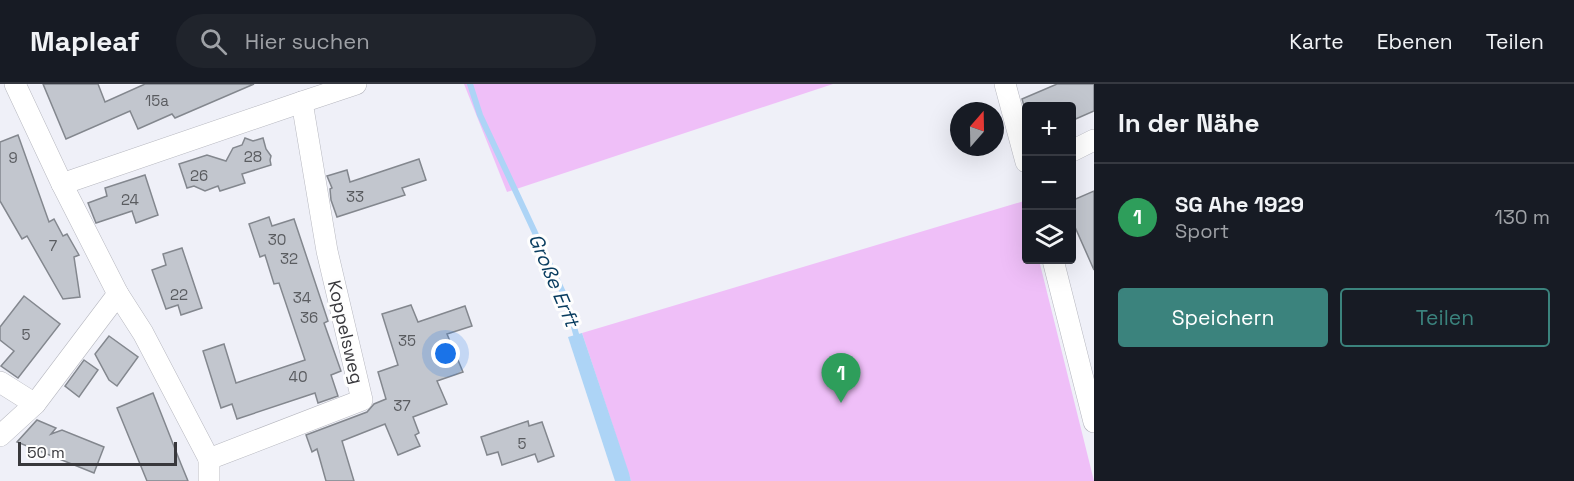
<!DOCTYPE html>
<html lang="de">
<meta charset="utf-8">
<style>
body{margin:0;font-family:"Space Grotesk",sans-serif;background:#20242c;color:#f1f3f6}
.controls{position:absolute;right:18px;top:18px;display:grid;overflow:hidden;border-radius:6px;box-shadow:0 6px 24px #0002}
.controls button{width:54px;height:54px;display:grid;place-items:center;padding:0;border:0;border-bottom:2px solid #363941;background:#171b24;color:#f1f3f6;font:30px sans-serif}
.compass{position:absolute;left:950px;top:18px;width:54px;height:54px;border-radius:50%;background:#171b24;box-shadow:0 6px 24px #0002;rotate:20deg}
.scale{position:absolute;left:18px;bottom:15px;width:159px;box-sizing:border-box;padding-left:6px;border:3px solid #38383c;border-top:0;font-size:16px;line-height:21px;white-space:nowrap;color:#38383c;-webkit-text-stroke:4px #fefefe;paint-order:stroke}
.you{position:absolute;left:446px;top:270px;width:21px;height:21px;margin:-15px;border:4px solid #fff;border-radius:50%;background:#1a73e8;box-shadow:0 0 0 9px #1a73e833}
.badge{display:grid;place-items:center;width:39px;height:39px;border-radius:50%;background:#3b837d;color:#fff;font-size:20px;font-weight:700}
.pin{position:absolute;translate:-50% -50px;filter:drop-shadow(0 2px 3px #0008)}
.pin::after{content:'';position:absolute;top:32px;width:21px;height:18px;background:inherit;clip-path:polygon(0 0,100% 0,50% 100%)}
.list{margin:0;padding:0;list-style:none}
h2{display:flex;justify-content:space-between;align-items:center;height:78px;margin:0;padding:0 24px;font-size:26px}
h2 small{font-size:20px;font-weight:400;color:#9ea1a6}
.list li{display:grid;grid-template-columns:39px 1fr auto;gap:18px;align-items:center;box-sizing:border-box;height:108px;padding:0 24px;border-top:2px solid #363941}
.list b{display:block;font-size:22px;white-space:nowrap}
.list p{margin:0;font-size:20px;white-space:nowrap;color:#9ea1a6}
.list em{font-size:20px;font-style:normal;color:#9ea1a6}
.actions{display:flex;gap:12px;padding:18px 24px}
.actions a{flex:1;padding:14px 0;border:2px solid #3b837d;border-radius:6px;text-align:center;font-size:21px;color:#3b837d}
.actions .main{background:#3b837d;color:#fff}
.icon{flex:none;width:33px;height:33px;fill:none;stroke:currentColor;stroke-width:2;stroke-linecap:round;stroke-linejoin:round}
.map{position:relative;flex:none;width:1094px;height:397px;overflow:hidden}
header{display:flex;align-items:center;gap:36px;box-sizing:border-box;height:84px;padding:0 30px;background:#171b24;border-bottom:2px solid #363941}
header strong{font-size:28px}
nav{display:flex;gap:33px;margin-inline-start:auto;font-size:21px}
.search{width:420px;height:54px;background:#20242c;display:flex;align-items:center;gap:15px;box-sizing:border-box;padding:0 21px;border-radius:33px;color:#9ea1a6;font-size:22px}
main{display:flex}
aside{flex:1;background:#171b24}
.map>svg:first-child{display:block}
</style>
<header>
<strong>Mapleaf</strong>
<div class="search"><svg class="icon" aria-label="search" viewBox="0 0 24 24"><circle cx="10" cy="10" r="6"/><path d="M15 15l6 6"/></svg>Hier suchen</div>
<nav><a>Karte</a><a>Ebenen</a><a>Teilen</a></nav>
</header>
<main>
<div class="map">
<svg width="1094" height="397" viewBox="0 0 1094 397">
<rect width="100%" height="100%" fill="#eff0f8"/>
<g fill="#efbff8">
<path d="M464,0H833L507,108Z"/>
<path d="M1024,117L1026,125V176H1039L1094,397H631L582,249Z"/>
</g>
<path fill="#add4f6" d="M582,249L629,389L631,397H615L568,253Z"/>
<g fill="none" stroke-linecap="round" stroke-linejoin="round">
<path stroke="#add4f6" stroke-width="6" d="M470,0L480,31L566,215L578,257"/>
</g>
<g fill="#c2c6ce" stroke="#83878e" stroke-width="1.5">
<path d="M43,0H98L105,18L145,0H254L175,34L172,30L138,45L130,27L66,55Z"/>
<path d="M1057,0H1094V27L1071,37V22H1024L1022,15Z"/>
<path d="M18,51L49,138L54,135L63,152L67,150L79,171L74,173L80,213L63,215L27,152L22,155L0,117V58Z"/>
<path d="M245,54L253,57L263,54L266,65L271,72L270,76L271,81L242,90L245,99L220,107L218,102L205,107L194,102L187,104L179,80L207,71L226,77L233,64L242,61Z"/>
<path d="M419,75L426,96L402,104L405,111L337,133L331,116L330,105L332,104L327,92L347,86L350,98Z"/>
<path d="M145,91L158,131L136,139L132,127L96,139L88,119L107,112L105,104Z"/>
<path d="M1094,107V186L1071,134V117Z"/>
<path d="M269,133L272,142L294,135L328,237L324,239L341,287L331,291L338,312L318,319L315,309L237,335L232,320L221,324L203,267L224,260L236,299L305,276L279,199L274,200L265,171L260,173L249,140Z"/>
<path d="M182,164L202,224L181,231L178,221L166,225L152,186L166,181L163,170Z"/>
<path d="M24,212L60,240L18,294L1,282L14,267L0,256V243Z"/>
<path d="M411,221L418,238L465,222L472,242L447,250L463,288L437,297L447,320L413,333L419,349L415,351L420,362L398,371L385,340L342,357L354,397H326L317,365L312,368L306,351L367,328L374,320L386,315L378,288L398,281L382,230Z"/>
<path d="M109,252L138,273L117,302L109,296L95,270Z"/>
<path d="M84,276L98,286L79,313L65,302Z"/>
<path d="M153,309L181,380L188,397H147L117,324Z"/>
<path d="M37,336L56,344L51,350L62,346L104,363L94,389L17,358Z"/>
<path d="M528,337L529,342L542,338L554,372L538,378L535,370L502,381L498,368L487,371L481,353Z"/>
</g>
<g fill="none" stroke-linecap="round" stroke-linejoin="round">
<g stroke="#b6b7bf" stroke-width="22">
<g id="minor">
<path d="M15,0L62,100L302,18"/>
<path d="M1005,0L1026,78"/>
<path d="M1072,67L1094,56"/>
<path d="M62,100L118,210"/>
<path d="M1053,176L1094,338"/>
<path d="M0,298L35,320"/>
<path d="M0,352L35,320L118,210L143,249L209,375"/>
<path d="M209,397V375L362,316L327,167L302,18L356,0"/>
</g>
</g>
<use href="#minor" stroke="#fff" stroke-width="21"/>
</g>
<g text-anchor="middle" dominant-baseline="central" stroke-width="6" stroke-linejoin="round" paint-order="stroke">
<g font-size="15" fill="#5a5c60">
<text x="157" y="16">15a</text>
<text x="253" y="72">28</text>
<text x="13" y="73">9</text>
<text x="199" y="91">26</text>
<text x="355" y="112">33</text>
<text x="130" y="115">24</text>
<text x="277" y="155">30</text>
<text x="53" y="161">7</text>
<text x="289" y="174">32</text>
<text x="179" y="210">22</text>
<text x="302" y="213">34</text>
<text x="309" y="233">36</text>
<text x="26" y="250">5</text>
<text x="407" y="256">35</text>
<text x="298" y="292">40</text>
<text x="402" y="321">37</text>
<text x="522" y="359">5</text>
</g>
<g font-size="18" fill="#38383c" stroke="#fefefe">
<text transform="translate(346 248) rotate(77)">Koppelsweg</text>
</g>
<g font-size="20" font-style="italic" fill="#083c5f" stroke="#fefefe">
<text transform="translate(554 196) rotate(67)">Große Erft</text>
</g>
</g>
</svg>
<div class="controls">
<button>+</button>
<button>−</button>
<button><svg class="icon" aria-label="layers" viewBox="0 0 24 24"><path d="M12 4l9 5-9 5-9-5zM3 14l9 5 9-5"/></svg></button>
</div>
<svg class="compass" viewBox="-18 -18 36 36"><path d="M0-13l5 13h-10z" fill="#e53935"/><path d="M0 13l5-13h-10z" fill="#9ea1a6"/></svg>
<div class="scale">50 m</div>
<div class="you"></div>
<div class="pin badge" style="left:841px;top:319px;background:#2e9e5b">1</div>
</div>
<aside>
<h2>In der Nähe<small></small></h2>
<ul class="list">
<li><span class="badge" style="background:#2e9e5b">1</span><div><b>SG Ahe 1929</b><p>Sport</p></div><em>130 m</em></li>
</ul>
<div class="actions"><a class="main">Speichern</a><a>Teilen</a></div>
</aside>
</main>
